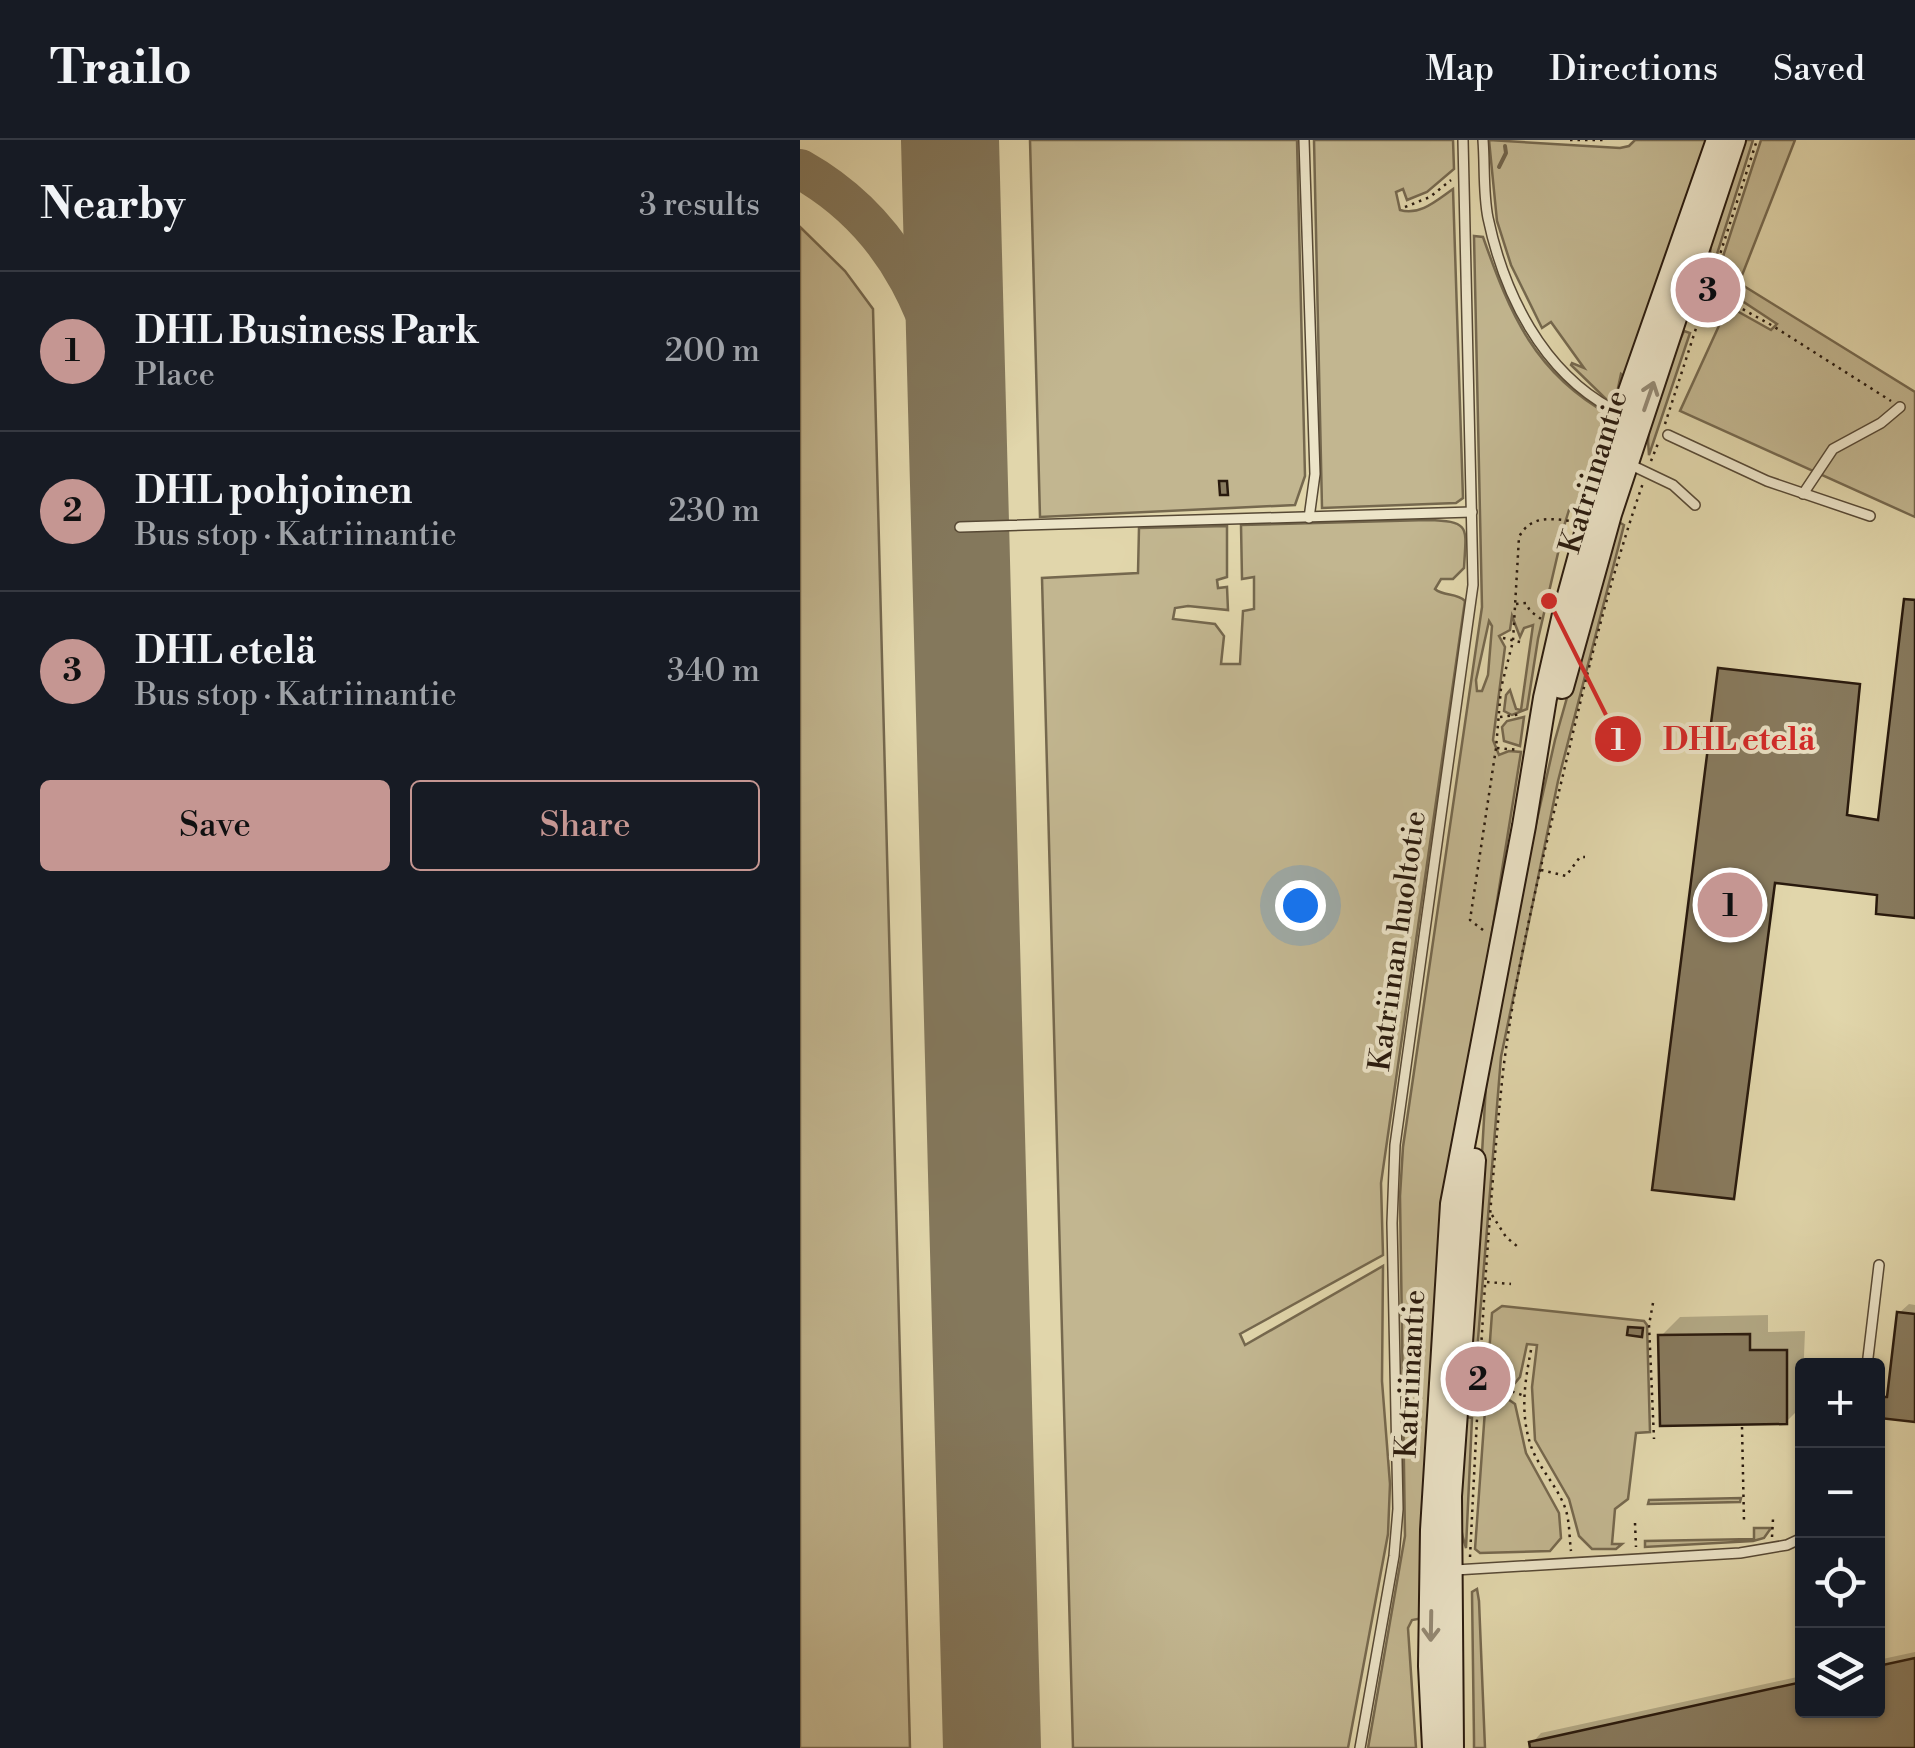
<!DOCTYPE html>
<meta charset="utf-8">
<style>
body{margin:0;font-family:"Libre Bodoni",serif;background:#20242c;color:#f1f3f6}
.controls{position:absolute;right:30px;bottom:30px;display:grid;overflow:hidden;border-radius:10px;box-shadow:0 2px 8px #0004}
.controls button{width:90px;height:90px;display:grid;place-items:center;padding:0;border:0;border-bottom:2px solid #363941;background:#171b24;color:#f1f3f6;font:50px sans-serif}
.you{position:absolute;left:500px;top:765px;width:35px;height:35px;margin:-25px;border:8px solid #fff;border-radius:50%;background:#1a73e8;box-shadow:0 0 0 15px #1a73e833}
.badge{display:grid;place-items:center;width:65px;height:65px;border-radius:50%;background:#c59692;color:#111;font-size:32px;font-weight:700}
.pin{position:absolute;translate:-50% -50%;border:5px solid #fff;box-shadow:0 2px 10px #0006}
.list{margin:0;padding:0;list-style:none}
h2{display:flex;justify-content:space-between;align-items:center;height:130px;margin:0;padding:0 40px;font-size:42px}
h2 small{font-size:32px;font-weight:400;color:#9ea1a6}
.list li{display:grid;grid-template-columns:65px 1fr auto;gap:30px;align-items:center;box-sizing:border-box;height:160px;padding:0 40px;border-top:2px solid #363941}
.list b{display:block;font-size:38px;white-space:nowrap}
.list p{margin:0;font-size:32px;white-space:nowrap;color:#9ea1a6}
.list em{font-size:32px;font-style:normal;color:#9ea1a6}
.actions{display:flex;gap:20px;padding:30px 40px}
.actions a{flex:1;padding:22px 0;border:2px solid #c59692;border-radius:10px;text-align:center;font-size:35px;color:#c59692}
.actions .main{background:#c59692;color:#111}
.icon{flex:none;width:55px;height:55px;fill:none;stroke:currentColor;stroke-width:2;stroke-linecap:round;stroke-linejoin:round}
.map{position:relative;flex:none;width:1115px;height:1608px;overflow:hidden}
header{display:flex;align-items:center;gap:60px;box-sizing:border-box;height:140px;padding:0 50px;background:#171b24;border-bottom:2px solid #363941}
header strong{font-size:48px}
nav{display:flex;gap:55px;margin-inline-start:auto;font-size:35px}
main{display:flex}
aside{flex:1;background:#171b24}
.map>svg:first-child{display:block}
</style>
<header>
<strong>Trailo</strong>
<nav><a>Map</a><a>Directions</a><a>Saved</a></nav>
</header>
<main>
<aside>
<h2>Nearby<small>3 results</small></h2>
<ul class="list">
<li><span class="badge">1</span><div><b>DHL Business Park</b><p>Place</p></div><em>200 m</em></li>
<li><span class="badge">2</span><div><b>DHL pohjoinen</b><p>Bus stop · Katriinantie</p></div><em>230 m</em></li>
<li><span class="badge">3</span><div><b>DHL etelä</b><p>Bus stop · Katriinantie</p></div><em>340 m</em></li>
</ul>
<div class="actions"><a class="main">Save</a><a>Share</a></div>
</aside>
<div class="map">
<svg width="1115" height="1608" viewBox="0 0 1115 1608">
<rect width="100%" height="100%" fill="#e1d6ab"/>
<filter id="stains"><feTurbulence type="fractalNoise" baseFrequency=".002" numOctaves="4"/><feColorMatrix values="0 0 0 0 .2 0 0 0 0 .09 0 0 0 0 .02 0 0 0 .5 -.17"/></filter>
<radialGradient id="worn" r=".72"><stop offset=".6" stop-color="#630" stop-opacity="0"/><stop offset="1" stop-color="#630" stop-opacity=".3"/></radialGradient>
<g fill="#c2b690" stroke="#75684e" stroke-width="2.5" fill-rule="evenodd">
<path d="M230,0H497L505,336L495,365L240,377Z"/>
<path d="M514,0H653L654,29L627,52L607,60L603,49L596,52L600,70C620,76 637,60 653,49L663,358L656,363L522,368Z"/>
<path d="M689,0L820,8L829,6L835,0H910L825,237L821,234L815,262L810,263L771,225L772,223L784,228L751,182L742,188L711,125L697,81Z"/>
<path d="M942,0H953L911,133L910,100Z"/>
<path d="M961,0H995L939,143L1115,252V377L880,271L928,166L971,190L977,184L918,145L917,135Z"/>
<path d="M0,87L45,131L73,169L110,1608H0Z"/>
<path d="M674,96L683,97C710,174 735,234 810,275L800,279L805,291L786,357L769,370L765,383L738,499L727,569L712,575L704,571L706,555L710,550L716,569L721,570L733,485L724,488L720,497L712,476L710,490L699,496L705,507L693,600L699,615L709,611L721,612L648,1066L623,1478L612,1480L608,1488L616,1608H568L605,1396L600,1056L603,1007L682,467ZM689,481L692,486L688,535L682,551H677L676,540Z"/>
<path d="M884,191L890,193L849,315C843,271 867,230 884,191Z"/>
<path d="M628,380C672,381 666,388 664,428L653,439H641L635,449C644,457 656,452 665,461L581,1043L583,1115L440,1194L445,1205L583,1126L582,1241L590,1344L588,1394L548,1608H273L242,438L338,433L339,388L427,386V437L417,440L418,448L427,447L428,470L388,466L375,468L373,479L415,484L424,496L421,524H440L443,471L454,469V437L442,439L441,385Z"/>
<path d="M817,381L824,385L758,641L701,917L676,1224H673L670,1219L686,945L726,728L755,600Z"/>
<path d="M724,577L720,606L704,601L702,587L707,581Z"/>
<path d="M702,1166L844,1181L847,1185L850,1292L836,1293L828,1359L815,1369L812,1404H822L816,1409H792L779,1396L769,1359L735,1300L732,1247L737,1205L727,1204L720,1237L715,1243L702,1244L699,1253L715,1264L726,1313L759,1373L761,1398L750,1411L680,1413L675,1409L692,1173Z"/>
<path d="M667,1277L672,1278L666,1408C651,1363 660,1322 667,1277Z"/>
<path d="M941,1358L940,1362L848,1364L849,1360Z"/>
<path d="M954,1388H971L964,1398L953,1401L845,1407V1401L954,1399Z"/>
<path d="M677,1449L679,1461L685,1608H674V1599L672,1452Z"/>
</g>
<g fill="#0003">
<path d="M1108,458H1115V776L1080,753L976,741L933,1056L920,529L1061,543L1048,674L1080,679Z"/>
<path d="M1109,1164L1115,1165V1280L1084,1258L1090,1252L1099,1173Z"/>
<path d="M968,1175V1192L1005,1191L1002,1266L986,1282L861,1196L880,1177Z"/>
<path d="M1115,1512V1608H733L732,1603L741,1593L1002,1536V1570H1078V1520Z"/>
</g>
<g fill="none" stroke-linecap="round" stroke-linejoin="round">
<path stroke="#71644b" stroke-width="4" d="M699,27L706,13L705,6"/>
<g stroke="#84785c" stroke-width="40">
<path d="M143,0L150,26"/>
<path d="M0,29C101,86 138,182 157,290"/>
</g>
<path stroke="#84785c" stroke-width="98" d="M150,0L192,1608"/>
</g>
<g fill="#887b5f" stroke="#28190d" stroke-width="2.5">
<path d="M419,341H427L428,355H420Z"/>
<path d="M1104,459L1115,460V778L1076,774L1077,755L975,743L934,1059L852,1050L918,528L1060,544L1047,675L1078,680Z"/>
<path d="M1097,1172L1115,1174V1282L1079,1278L1082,1257H1087Z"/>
<path d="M828,1187L843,1188L842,1197L827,1195Z"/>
<path d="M950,1194V1210H987V1284L860,1286L858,1195Z"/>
<path d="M1115,1518V1608H730L729,1602L1002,1542V1570H1078V1526Z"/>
</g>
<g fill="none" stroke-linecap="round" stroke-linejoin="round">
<g stroke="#564834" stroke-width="12">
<g id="service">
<path d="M504,0L515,334L509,378"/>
<path d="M683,0C685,25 683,53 688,78C704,154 742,231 812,269"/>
<path d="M868,295L967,341L1070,376"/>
<path d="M829,324L873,345L895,365"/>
<path d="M1003,354L1033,309L1081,283L1100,267"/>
<path d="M160,387L672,372"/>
<path d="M1067,1226L1079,1125"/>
<path d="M655,1430L940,1413L987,1405L1002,1398"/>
<path d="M560,1608L594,1416L598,1369L592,1083L595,1005L673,445L663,0"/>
</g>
</g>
<g stroke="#28190d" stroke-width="26">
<g id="secondary">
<path d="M762,547L810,374L934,0"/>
<path d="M634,1608L630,1526L632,1390L652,1064L724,686L745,558L765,470L807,317L918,0"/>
<path d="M652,1608L650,1356L674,1020"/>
</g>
</g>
<g stroke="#28190d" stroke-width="2.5" stroke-dasharray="2.5 5" stroke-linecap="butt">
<path d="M770,0H807"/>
<path d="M605,67L630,57L651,40"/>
<path d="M910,151L973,186L1091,261"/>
<path d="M865,284L957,0"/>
<path d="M851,321L859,301"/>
<path d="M716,464L726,463L730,471L744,481"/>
<path d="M703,498L724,503"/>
<path d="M700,577L722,574"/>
<path d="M697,608L719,610"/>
<path d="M741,730L766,736L780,717H785"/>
<path d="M683,790L670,780L696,608L701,548L713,501L719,397C730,376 749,378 770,381"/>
<path d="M692,1075L706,1097L718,1107"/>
<path d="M687,1142L711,1144"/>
<path d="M853,1163L849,1185L854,1299"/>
<path d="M731,1210C725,1241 720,1271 730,1303C737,1326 755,1343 764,1365C770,1379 769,1396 771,1411"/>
<path d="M1078,1236H1082"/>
<path d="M705,1249L722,1255"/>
<path d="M942,1287L944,1381"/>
<path d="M835,1383L836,1407"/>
<path d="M972,1397L973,1379"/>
<path d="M670,1417C678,1255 686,1093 703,932C715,832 739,733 763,635C786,537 810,438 843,343"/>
</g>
<use href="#service" stroke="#ece4c8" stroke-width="9"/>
<use href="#secondary" stroke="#ece4c8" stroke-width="22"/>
</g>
<defs><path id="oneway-shaft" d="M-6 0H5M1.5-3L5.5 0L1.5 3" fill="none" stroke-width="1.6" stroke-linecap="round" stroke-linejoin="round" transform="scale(2.5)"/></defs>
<g stroke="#948974">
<use href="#oneway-shaft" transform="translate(849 256) rotate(-71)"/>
<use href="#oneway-shaft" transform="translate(631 1486) rotate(91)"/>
</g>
<g text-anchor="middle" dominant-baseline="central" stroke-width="8" stroke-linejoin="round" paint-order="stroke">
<g font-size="30" fill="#28190d" stroke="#ece4c8">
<text transform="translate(794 332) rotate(-73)">Katriinantie</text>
<text transform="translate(598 801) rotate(-82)">Katriinan huoltotie</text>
<text transform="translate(611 1234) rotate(-87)">Katriinantie</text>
</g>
</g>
<path fill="none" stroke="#d62828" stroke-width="4" d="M749 461L818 599"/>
<g fill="#d62828" stroke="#ece4c8" stroke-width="4">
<circle cx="749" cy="461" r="10"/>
<circle cx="818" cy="599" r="25"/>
</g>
<g font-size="30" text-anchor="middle" font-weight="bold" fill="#fff">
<text x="818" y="610">1</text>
</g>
<g font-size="32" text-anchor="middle" font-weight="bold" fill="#d62828" stroke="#ece4c8" stroke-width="8" stroke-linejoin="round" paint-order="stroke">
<text x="939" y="610">DHL etelä</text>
</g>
<rect width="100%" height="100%" filter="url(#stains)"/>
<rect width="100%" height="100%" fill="url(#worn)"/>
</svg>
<div class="controls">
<button>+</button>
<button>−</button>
<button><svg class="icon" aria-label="locate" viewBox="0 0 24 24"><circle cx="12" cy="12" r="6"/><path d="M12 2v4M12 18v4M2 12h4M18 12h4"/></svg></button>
<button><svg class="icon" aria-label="layers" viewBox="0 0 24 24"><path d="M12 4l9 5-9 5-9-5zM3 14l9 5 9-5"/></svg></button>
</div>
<div class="you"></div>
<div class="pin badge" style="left:930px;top:765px">1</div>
<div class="pin badge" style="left:678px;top:1239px">2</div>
<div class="pin badge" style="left:908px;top:150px">3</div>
</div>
</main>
